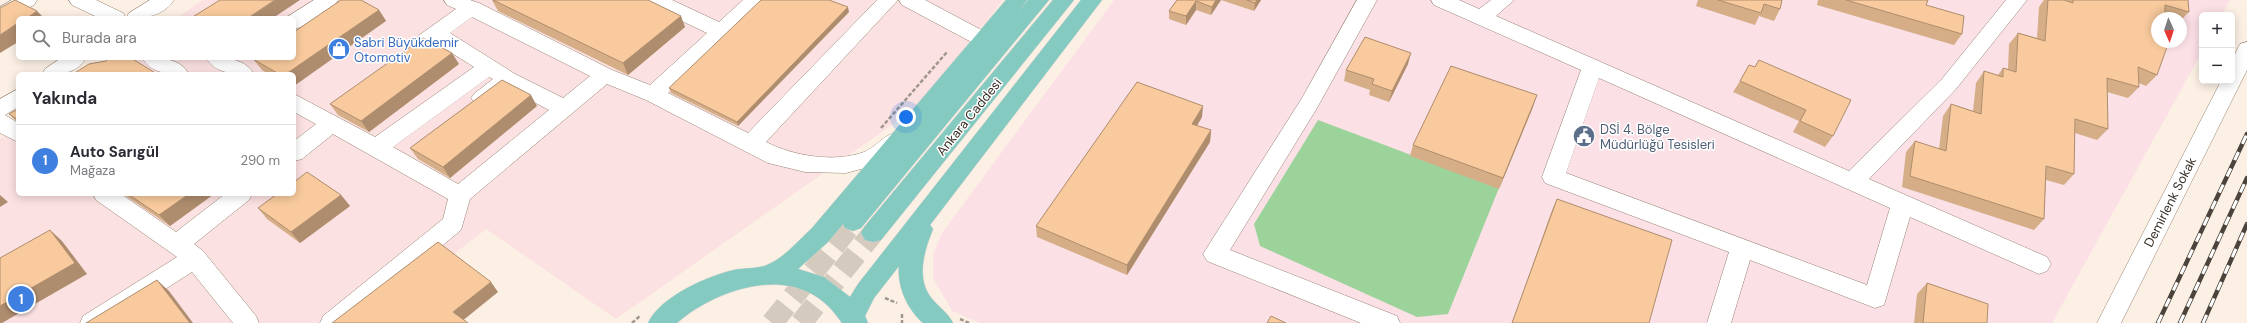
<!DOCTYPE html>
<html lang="tr">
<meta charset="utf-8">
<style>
body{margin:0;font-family:"DM Sans",sans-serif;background:#f2f2f3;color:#2b2b33}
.controls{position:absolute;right:12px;top:12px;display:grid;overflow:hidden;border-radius:6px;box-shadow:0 2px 10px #0003}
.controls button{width:36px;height:36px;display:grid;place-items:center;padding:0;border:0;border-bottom:1px solid #e1e1e2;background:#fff;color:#2b2b33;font:20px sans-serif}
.compass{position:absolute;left:2151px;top:12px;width:36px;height:36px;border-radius:50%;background:#fff;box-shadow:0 2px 10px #0003;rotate:177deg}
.you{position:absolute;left:906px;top:117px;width:14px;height:14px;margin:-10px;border:3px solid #fff;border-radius:50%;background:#1a73e8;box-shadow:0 0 0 6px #1a73e833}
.badge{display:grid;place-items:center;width:26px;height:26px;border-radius:50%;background:#111827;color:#fff;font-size:13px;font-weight:700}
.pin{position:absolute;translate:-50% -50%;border:2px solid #fff;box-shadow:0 1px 4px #0006}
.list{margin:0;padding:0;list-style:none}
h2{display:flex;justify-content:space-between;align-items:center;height:52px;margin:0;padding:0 16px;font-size:17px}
h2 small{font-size:13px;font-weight:400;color:#7c7c81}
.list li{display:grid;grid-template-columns:26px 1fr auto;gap:12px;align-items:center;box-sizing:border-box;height:72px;padding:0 16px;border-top:1px solid #e1e1e2}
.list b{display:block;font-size:15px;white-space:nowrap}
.list p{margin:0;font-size:13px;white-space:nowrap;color:#7c7c81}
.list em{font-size:13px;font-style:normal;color:#7c7c81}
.icon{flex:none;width:22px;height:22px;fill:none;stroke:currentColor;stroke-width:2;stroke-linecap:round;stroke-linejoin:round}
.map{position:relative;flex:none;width:2247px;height:323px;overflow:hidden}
.search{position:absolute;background:#fff;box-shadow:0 2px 10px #0003;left:16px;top:16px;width:280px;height:44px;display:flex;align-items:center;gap:10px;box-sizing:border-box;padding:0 14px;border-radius:6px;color:#7c7c81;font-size:15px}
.panel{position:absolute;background:#fff;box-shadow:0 2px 10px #0003;left:16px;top:72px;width:280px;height:124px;border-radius:6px}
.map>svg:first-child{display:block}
</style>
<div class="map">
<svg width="2247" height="323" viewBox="0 0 2247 323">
<rect width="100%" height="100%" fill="#fcf0e4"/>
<path fill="#fbe0e6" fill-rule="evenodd" d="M1114,0H2230L2222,15H2202V52L2052,323H980L952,311L933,278V255L942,233ZM2157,18H2181V42H2157Z"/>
<path fill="#fce1e2" d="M203,0H1003L916,108L616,319L486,229L366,323H0V139L18,127V194H294V74H95L118,58H294V18H177Z"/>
<path fill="#9cd39a" d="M1318,120L1499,188L1448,314L1417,317L1260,246L1254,224Z"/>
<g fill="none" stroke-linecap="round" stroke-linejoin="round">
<g stroke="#d5cabe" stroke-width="22" stroke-dasharray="22 11" stroke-linecap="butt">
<path d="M772,323L853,222"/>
<path d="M801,323L873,233"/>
</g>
<g stroke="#958270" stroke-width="1">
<g id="minor">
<path d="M12,0H37L34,5L0,23V7Z"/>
<path d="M69,0H96L123,13L126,18H99L72,5Z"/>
<path d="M150,0H174C163,17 144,18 126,18L129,13Z"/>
<path d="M314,0H338L335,5L301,27L294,29V18L287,17Z"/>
<path d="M444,0H470L479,3L612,70L650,85L707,33L648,5L645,0H672L719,22L743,0H765L668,93L748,133L877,0H898L766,142C793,156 835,163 864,152C879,146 886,129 904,134L907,140L904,146L880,164L846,173L805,172L768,163L646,100L607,84L470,199L461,230L350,323H320L323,316L443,219L448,199L333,134L302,159L294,161V141L316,124L294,112V94L375,137L474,67L436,43L425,48L418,46L415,41L418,36L456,9L447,5ZM472,17L590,76L563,98L515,74L450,33ZM489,77L493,79L475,93L471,98L475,103C489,108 498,97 509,89L549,110L458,184L393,147Z"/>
<path d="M899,0H925L991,35L994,40L991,45L984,47L977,45L902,5Z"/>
<path d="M1357,0H1377L1317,108L1230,250L1397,316L1400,323H1361L1207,261L1203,254L1302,98Z"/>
<path d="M1431,0H1459L1479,9L1491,0H1514L1496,16L1849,171L1942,79L2006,0H2027L1956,89L1869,179L2047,257L2051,264L2047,271L2039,274L1910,217L1884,305L1875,308L1750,260L1731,323H1707L1729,252L1545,183L1542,177L1581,70L1434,5ZM1599,78L1890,208L1867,285L1566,173Z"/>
<path d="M2247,42V70L2121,323H2097L2221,81H2232C2232,65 2232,58 2240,44Z"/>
<path d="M61,58H86C76,75 59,74 42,74L45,69Z"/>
<path d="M142,58C159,58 179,57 189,74C172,74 152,75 142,58Z"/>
<path d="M206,58C223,58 244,57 254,74C237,74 216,75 206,58Z"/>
<path d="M18,89V107L5,115L18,123V142L0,133V99Z"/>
<path d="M93,194H121L176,232L225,194H252L249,200L194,244L203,251L256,316L259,323H233L192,272L112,323H80L83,316L177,257L96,200Z"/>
</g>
</g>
<g stroke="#d3d1d0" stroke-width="1">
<g id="major">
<path d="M1006,0H1027L1018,12L1028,0H1049L861,228L853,231L845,228L843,224L828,242L798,269L824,277L850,297L858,284L1081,0H1102L930,225L933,229C924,251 915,280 933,300C940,308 948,313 953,323H923C908,310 897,287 899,266L874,298L865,316L868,323H842C833,310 823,299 808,292C767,272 709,295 677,323H648C660,297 707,276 734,270C744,268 758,269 767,265C784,258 798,241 812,228Z"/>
<path d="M1053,0H1074L881,240L873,242L865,240L861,233L865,226Z"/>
</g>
</g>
<g stroke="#a0968c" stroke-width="2.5" stroke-dasharray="4 2" stroke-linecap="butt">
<path d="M881,128L947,52"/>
<path d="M885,298L897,303"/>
<path d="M902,314V323"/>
<path d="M960,319L969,323"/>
<path d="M632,323L641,315"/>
</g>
<use href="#minor" fill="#fff" fill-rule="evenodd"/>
<use href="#major" fill="#85cac1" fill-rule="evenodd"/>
<g stroke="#4c443c" stroke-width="4.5">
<g id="rail">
<path d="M2158,323L2247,134"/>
<path d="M2180,323L2247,178"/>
<path d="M2203,323L2247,224"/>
</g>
</g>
<use href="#rail" stroke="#fff" stroke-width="3" stroke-dasharray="9" stroke-linecap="butt"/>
</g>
<g fill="#d5ae87">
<path d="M492,0L685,27L628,75L498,11Z"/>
<path d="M1177,0H1261L1254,11L1221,0L1211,15L1196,10L1186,25L1169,19V11Z"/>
<path d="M1698,0H1782L1780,9L1774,21L1759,16L1755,25L1696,6Z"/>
<path d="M1818,0H1928L1926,5L1962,34L1954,45L1817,5Z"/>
<path d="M2044,0H2188L2189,12L2181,20V18H2157V75L2146,86L2139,83V87L2128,98L2107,92L2108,129L2097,140L2075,133L2074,174L2064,185L2046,180L2044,219L2034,230L1902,187L1906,152L1915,141L1939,149L1943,116L1951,104L1973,111L1976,83L1984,71L1998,75L2003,68L2008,69L2009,44L2018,33L2037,38L2039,7Z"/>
<path d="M379,10L386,21L294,74H268L262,70L253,59Z"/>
<path d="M849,12L738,126L671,93L669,88Z"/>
<path d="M1759,60L1833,136L1825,147L1793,132L1799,121L1733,92L1740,81L1755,67Z"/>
<path d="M459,64L369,132L338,115L330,104Z"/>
<path d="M1408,64L1389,102L1369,95L1370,90L1344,81L1346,70Z"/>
<path d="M537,106L450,178L418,159L410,148Z"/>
<path d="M1533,107L1499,189L1410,156L1413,145Z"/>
<path d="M18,109V123L9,114Z"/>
<path d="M1202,117L1197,126L1211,130L1210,142L1127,275L1037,237L1036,226Z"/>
<path d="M123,194H214L170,226Z"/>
<path d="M341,195L350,206L300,243L267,219L258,208Z"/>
<path d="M1557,199L1649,323H1512L1552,210Z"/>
<path d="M1927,283L1987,323H1914L1917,294Z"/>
</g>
<g fill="#ae8d6e">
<path d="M275,0H300L273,18H248Z"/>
<path d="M1216,0H1221L1211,15L1212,7Z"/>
<path d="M1257,0H1261L1254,11L1255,3Z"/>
<path d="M1196,1V10L1186,25V16Z"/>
<path d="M848,7L849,12L738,126L737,122Z"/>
<path d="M379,10L386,21L294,86V74H286Z"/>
<path d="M37,11L44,18H27Z"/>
<path d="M681,16L685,27L628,75L623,63Z"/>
<path d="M18,23V42L0,53V35Z"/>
<path d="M452,53L459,64L369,132L361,121Z"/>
<path d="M1411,53L1408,64L1389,102L1392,91Z"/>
<path d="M531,95L537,106L450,178L443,167Z"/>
<path d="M1537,95L1533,107L1499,189L1503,178Z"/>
<path d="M1203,106L1202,117L1191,135L1192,124Z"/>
<path d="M1211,130L1210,142L1127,275V265Z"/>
<path d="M189,194H214L170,226L159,215Z"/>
<path d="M0,195L8,202L0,207Z"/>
<path d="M341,195L350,206L300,243L291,232Z"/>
<path d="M50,230L62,241L87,274L2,323H0V306Z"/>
<path d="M157,280L169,291L193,323H190Z"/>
<path d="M491,282L498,292L461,322L453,312Z"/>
</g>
<g fill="#f8ca9d" stroke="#ae8d6e">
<path d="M15,0L37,11L27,18H18V23L0,35V8Z"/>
<path d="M220,0H275L248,18H191Z"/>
<path d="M341,0H361L379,10L286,74H279L253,59L255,58H294V32Z"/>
<path d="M493,0H648L681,16L623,63Z"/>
<path d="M761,0H829L848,7L737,122L669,88Z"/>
<path d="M1177,0H1216L1212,7L1196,1L1186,16L1169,11Z"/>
<path d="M1247,0H1257L1255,3Z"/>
<path d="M1718,0H1782L1780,9L1764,4L1761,13Z"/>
<path d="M1846,0H1928L1926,5L1964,16L1962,34Z"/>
<path d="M2048,0H2064L2073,3V0H2188L2189,12L2165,5V18H2157V42H2167V47L2157,75L2138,67L2139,87L2107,78L2108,129L2075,119L2074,174L2046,166L2044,219L1910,176L1915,141L1946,151L1951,104L1981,114L1984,71L2003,77V68L2016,72L2018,33L2045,41Z"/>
<path d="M1365,37L1411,53L1392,91L1372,84L1374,79L1346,70Z"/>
<path d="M423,38L452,53L361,121L330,104Z"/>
<path d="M109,58H131L157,74H73L89,64L106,61Z"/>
<path d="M1759,60L1851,100L1833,136L1800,121L1806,110L1740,81L1749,65L1755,67Z"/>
<path d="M1451,66L1537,95L1503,178L1413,145Z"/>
<path d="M502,80L531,95L443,167L410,148Z"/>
<path d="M1137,82L1203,106L1192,124L1211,130L1127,265L1036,226Z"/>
<path d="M18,109V120L9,114Z"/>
<path d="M307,172L341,195L291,232L258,208L277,194H294V182Z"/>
<path d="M128,194H189L159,215Z"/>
<path d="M1557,199L1672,240L1649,323H1512Z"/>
<path d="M50,230L75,263L0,306V258Z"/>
<path d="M438,242L491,282L453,312L468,323H332Z"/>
<path d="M157,280L190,323H86Z"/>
<path d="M1927,283L1988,304L1987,323H1923Z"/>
<path d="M1271,316L1286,323H1267Z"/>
</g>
<defs>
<g id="shop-disc" transform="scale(1.15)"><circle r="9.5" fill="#3f7fe0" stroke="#fff"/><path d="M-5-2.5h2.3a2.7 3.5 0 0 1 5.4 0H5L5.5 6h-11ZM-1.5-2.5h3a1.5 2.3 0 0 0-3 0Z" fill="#fff"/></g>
<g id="civic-disc" transform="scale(1.15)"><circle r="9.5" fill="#5c6f8a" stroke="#fff"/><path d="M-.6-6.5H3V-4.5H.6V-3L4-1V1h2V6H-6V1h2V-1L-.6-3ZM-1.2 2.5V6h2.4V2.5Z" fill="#fff"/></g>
</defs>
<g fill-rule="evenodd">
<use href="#shop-disc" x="339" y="49"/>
<use href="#civic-disc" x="1584" y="136"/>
</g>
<g text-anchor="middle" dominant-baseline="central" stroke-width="3" stroke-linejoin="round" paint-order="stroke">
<g font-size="13" fill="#366cbe" stroke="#fff" text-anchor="start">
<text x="354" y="42">Sabri Büyükdemir<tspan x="354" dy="15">Otomotiv</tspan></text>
</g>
<g font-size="13" fill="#383028" stroke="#fff">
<text transform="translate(969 117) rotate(-51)">Ankara Caddesi</text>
<text transform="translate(2170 202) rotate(-63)">Demirlenk Sokak</text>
</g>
<g font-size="13" fill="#4e5e75" stroke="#fff" text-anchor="start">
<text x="1600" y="129">DSİ 4. Bölge<tspan x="1600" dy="15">Müdürlüğü Tesisleri</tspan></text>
</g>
</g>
</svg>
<div class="controls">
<button>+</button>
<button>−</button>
</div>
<svg class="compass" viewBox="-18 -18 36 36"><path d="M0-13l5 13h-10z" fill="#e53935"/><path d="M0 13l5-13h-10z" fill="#7c7c81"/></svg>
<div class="you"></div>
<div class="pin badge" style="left:21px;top:299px;background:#3f7fe0">1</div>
<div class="search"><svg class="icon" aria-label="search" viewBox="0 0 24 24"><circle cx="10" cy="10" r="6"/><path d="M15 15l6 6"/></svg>Burada ara</div>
<section class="panel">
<h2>Yakında<small></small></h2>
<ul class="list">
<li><span class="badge" style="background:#3f7fe0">1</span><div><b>Auto Sarıgül</b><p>Mağaza</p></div><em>290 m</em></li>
</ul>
</section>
</div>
